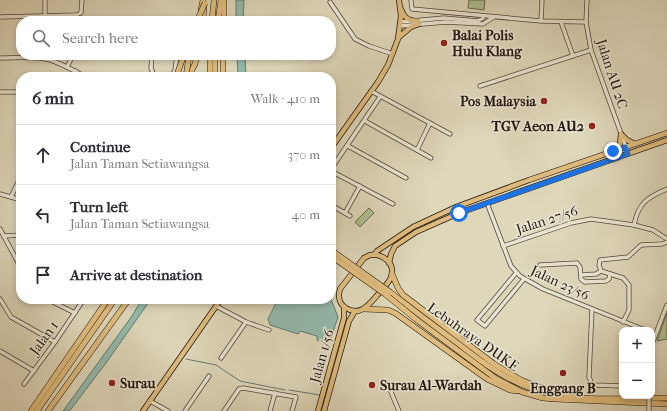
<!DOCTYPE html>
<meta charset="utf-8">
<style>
body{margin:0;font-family:"IM FELL French Canon",serif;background:#f7f7f7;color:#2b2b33}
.controls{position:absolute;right:12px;bottom:12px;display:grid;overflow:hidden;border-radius:8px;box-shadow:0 2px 6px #0003}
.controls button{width:36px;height:36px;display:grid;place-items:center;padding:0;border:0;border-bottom:1px solid #e1e1e2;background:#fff;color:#2b2b33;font:20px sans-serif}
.stop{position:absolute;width:12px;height:12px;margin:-9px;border:3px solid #1a73e8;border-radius:50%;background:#fff}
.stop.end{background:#1a73e8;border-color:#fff;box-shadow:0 1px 4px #0008}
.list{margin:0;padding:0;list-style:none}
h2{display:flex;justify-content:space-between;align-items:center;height:52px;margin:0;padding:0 16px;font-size:17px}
h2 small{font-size:13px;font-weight:400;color:#7c7c81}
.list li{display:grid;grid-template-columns:26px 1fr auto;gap:12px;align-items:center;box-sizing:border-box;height:60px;padding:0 16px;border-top:1px solid #e1e1e2}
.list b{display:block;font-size:15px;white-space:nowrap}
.list p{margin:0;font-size:13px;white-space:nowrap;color:#7c7c81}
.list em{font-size:13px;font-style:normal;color:#7c7c81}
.icon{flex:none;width:22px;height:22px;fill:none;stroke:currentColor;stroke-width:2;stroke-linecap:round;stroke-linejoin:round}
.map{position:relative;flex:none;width:667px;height:411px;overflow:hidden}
.search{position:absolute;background:#fff;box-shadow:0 2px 6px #0003;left:16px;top:16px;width:320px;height:44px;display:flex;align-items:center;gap:10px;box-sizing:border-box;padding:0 14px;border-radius:16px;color:#7c7c81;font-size:15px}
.panel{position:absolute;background:#fff;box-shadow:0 2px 6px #0003;left:16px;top:72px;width:320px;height:232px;border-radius:16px}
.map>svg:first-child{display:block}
</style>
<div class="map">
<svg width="667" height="411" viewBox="0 0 667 411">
<rect width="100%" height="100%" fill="#ded7ba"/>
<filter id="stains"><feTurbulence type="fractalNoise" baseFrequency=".005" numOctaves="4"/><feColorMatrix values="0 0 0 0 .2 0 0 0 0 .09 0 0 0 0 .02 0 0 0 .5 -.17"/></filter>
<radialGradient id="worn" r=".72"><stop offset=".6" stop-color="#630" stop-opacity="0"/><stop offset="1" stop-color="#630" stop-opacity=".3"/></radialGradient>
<g fill="#afbf91" stroke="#686b51">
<path d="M469,0H485L484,10L468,8Z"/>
<path d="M369,208L374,213L360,227L355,222Z"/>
<path d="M667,313V339L657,341Z"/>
</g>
<g fill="#93baad" stroke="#66796f">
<path d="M236,0H244L243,21H236Z"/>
<path d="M237,55H245L246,77H238Z"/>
<path d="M142,299H151L106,363L71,409L69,411H63L132,316Z"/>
<path d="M278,299H331L338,317L331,338L319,341L317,340V336L300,331L298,334L270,325L268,319Z"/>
</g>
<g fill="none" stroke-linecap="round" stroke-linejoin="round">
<g stroke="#66796f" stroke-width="1">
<path d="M186,359L216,365L240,381L285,390"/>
<path d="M289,390L320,395"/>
</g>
<g stroke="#51473b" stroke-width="5">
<g id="minor">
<path d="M45,0V16"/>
<path d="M411,0L412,9L541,21L586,22"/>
<path d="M587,0L586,22L591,50L628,153"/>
<path d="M330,2L355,39L369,46L393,54"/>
<path d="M0,17L76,15L81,13L82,0"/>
<path d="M153,21V20"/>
<path d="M541,21L542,0"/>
<path d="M400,22L444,18L478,21L483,18V16"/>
<path d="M561,22L573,56"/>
<path d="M400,26L446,22L483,24L494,17"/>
<path d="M152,55L151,68L154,76"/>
<path d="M0,58C15,58 36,56 50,60C63,64 74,71 86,77"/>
<path d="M67,67L73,55"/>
<path d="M74,77L76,71"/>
<path d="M151,77L154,76L160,77"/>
<path d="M171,77L175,70L177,55"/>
<path d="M480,86L591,50"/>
<path d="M371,91L450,134"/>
<path d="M0,92H21"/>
<path d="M365,121L431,158"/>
<path d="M348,146L406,178"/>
<path d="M417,150L430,123"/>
<path d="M331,169L380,97"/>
<path d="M331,171L393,204"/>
<path d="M0,194L21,200"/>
<path d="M11,197L21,176"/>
<path d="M487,203L511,266L520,276L543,289L645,330"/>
<path d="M331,205L350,216"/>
<path d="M345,213L360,186"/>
<path d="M634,225C638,204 647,197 667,189"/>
<path d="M0,229L21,268"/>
<path d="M5,236L21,235"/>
<path d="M331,238L333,239"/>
<path d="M503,246L571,223L591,219L634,225L653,230L667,239"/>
<path d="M540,265L577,263L580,267L581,279L585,282L606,281L609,279L610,274"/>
<path d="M516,273L477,320L485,326L524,279"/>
<path d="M581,275L596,274L601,271"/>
<path d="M0,299L11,317L55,342"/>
<path d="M47,299L75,313"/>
<path d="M216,306L246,322L269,330"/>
<path d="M592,309L589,377L591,382L594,385L622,386"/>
<path d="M623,322L629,310V285L623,278L601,271L599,265L600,260L628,257L641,245L662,244L667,242"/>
<path d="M652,344L667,305"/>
<path d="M0,351L34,371"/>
<path d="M221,358L246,322"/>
<path d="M24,384L55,342L84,299"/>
<path d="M391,392L399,411"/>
<path d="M150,401L168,411"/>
<path d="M185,411L209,376"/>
<path d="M224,411L239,389L243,388L296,397L292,411"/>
<path d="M270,411L275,393"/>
</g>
</g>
<g stroke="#221711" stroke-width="6">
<g id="major">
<path d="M401,9C404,18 409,21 418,21"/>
<path d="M399,37L411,27L419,24"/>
<path d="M621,134L627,140L635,144"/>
<path d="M331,148L378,82L388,65L398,39L401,16L399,0"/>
<path d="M614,150L620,144L621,134"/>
<path d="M370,255C382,253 396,263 391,277C389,283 384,287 380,292C371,302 361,318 346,308C339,304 338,296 340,289L364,258Z"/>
<path d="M374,255L377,251L413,227L456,207L529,180L667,133"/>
<path d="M389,263L391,254L395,246L416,232L459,213L667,140"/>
<path d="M143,411L221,299"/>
<path d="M318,411L344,318V307"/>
<path d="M324,411L349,321L355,311"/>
</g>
</g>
<g stroke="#221711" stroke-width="6">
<g id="highway">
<path d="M224,0V21"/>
<path d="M201,10L203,0"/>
<path d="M203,21L204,6"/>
<path d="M212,21L214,0"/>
<path d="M218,21L221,0"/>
<path d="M188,77L195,64L197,55"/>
<path d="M210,77V55"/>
<path d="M215,77V55"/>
<path d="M223,77V55"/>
<path d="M392,274L398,288L403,295L494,364L521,380L536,386L562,393"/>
<path d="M390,292C413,310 437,328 460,345C483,363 506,380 533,389C575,403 624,398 667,398"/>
<path d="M364,309L388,310L395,313L487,379L510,390L517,391"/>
<path d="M417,320L495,378L522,392L543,398L555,399L667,404"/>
<path d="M31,411L108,299"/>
<path d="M37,411L115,299"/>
<path d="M48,411L129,299"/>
</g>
</g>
<use href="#minor" stroke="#eae5d2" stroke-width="3.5"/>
<use href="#major" stroke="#dfbc7d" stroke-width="4.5"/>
<use href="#highway" stroke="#dfbc7d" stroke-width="5"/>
<g stroke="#51473b" stroke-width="5" stroke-linecap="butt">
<path id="minor-bridge" d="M649,411V396"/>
</g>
<g stroke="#221711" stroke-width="6" stroke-linecap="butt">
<g id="highway-bridge">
<path d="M197,21L205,3"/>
<path d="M176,77L184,55"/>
<path d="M186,77L189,55"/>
<path d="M331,250L390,292"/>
<path d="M331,256L385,294L417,320"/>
</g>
</g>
<use href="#minor-bridge" stroke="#eae5d2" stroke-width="3.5"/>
<use href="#highway-bridge" stroke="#dfbc7d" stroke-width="5"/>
</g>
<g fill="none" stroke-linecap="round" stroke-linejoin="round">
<path stroke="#1a73e8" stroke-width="5" d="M459,213L628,154L625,147L613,151"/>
</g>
<g fill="#8f2418" stroke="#eae5d2" stroke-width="1.5">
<circle cx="444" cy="43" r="4"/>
<circle cx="544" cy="101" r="4"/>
<circle cx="592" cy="126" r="4"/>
<circle cx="563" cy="373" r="4"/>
<circle cx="112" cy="383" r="4"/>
<circle cx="372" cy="385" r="4"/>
</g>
<g text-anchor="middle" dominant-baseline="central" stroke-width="3" stroke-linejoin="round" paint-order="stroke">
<g font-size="14" font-weight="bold" fill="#221711" stroke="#eae5d2" text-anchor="start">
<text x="452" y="35">Balai Polis<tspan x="452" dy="16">Hulu Klang</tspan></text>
<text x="536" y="101" text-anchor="end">Pos Malaysia</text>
<text x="584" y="126" text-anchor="end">TGV Aeon AU2</text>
<text x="120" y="383">Surau</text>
<text x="380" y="385">Surau Al-Wardah</text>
<text x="563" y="388" text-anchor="middle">Enggang B</text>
</g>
<g font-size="14" fill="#221711" stroke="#eae5d2">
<text transform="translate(612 74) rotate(72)">Jalan AU 2C</text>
<text transform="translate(547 220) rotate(-18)">Jalan 27/56</text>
<text transform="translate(560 283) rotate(25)">Jalan 23/56</text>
<text transform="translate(473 337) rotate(35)">Lebuhraya DUKE</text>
<text transform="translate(44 338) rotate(-54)">Jalan 1</text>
<text transform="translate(322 356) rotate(-74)">Jalan 1/56</text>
</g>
</g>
<rect width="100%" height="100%" filter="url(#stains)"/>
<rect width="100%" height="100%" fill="url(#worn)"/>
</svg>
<div class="controls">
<button>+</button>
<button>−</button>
</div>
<div class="stop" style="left:459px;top:213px"></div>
<div class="stop end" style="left:613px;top:151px"></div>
<div class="search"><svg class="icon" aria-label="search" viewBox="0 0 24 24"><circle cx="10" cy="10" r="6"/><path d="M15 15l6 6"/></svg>Search here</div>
<section class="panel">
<h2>6 min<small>Walk · 410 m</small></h2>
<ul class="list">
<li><svg class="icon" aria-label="ahead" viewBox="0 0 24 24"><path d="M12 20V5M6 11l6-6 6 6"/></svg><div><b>Continue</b><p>Jalan Taman Setiawangsa</p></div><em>370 m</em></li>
<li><svg class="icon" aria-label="left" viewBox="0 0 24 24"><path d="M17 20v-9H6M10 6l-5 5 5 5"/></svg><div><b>Turn left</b><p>Jalan Taman Setiawangsa</p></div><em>40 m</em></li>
<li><svg class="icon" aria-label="arrive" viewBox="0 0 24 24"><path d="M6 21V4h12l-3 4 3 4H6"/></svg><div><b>Arrive at destination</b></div></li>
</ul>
</section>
</div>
